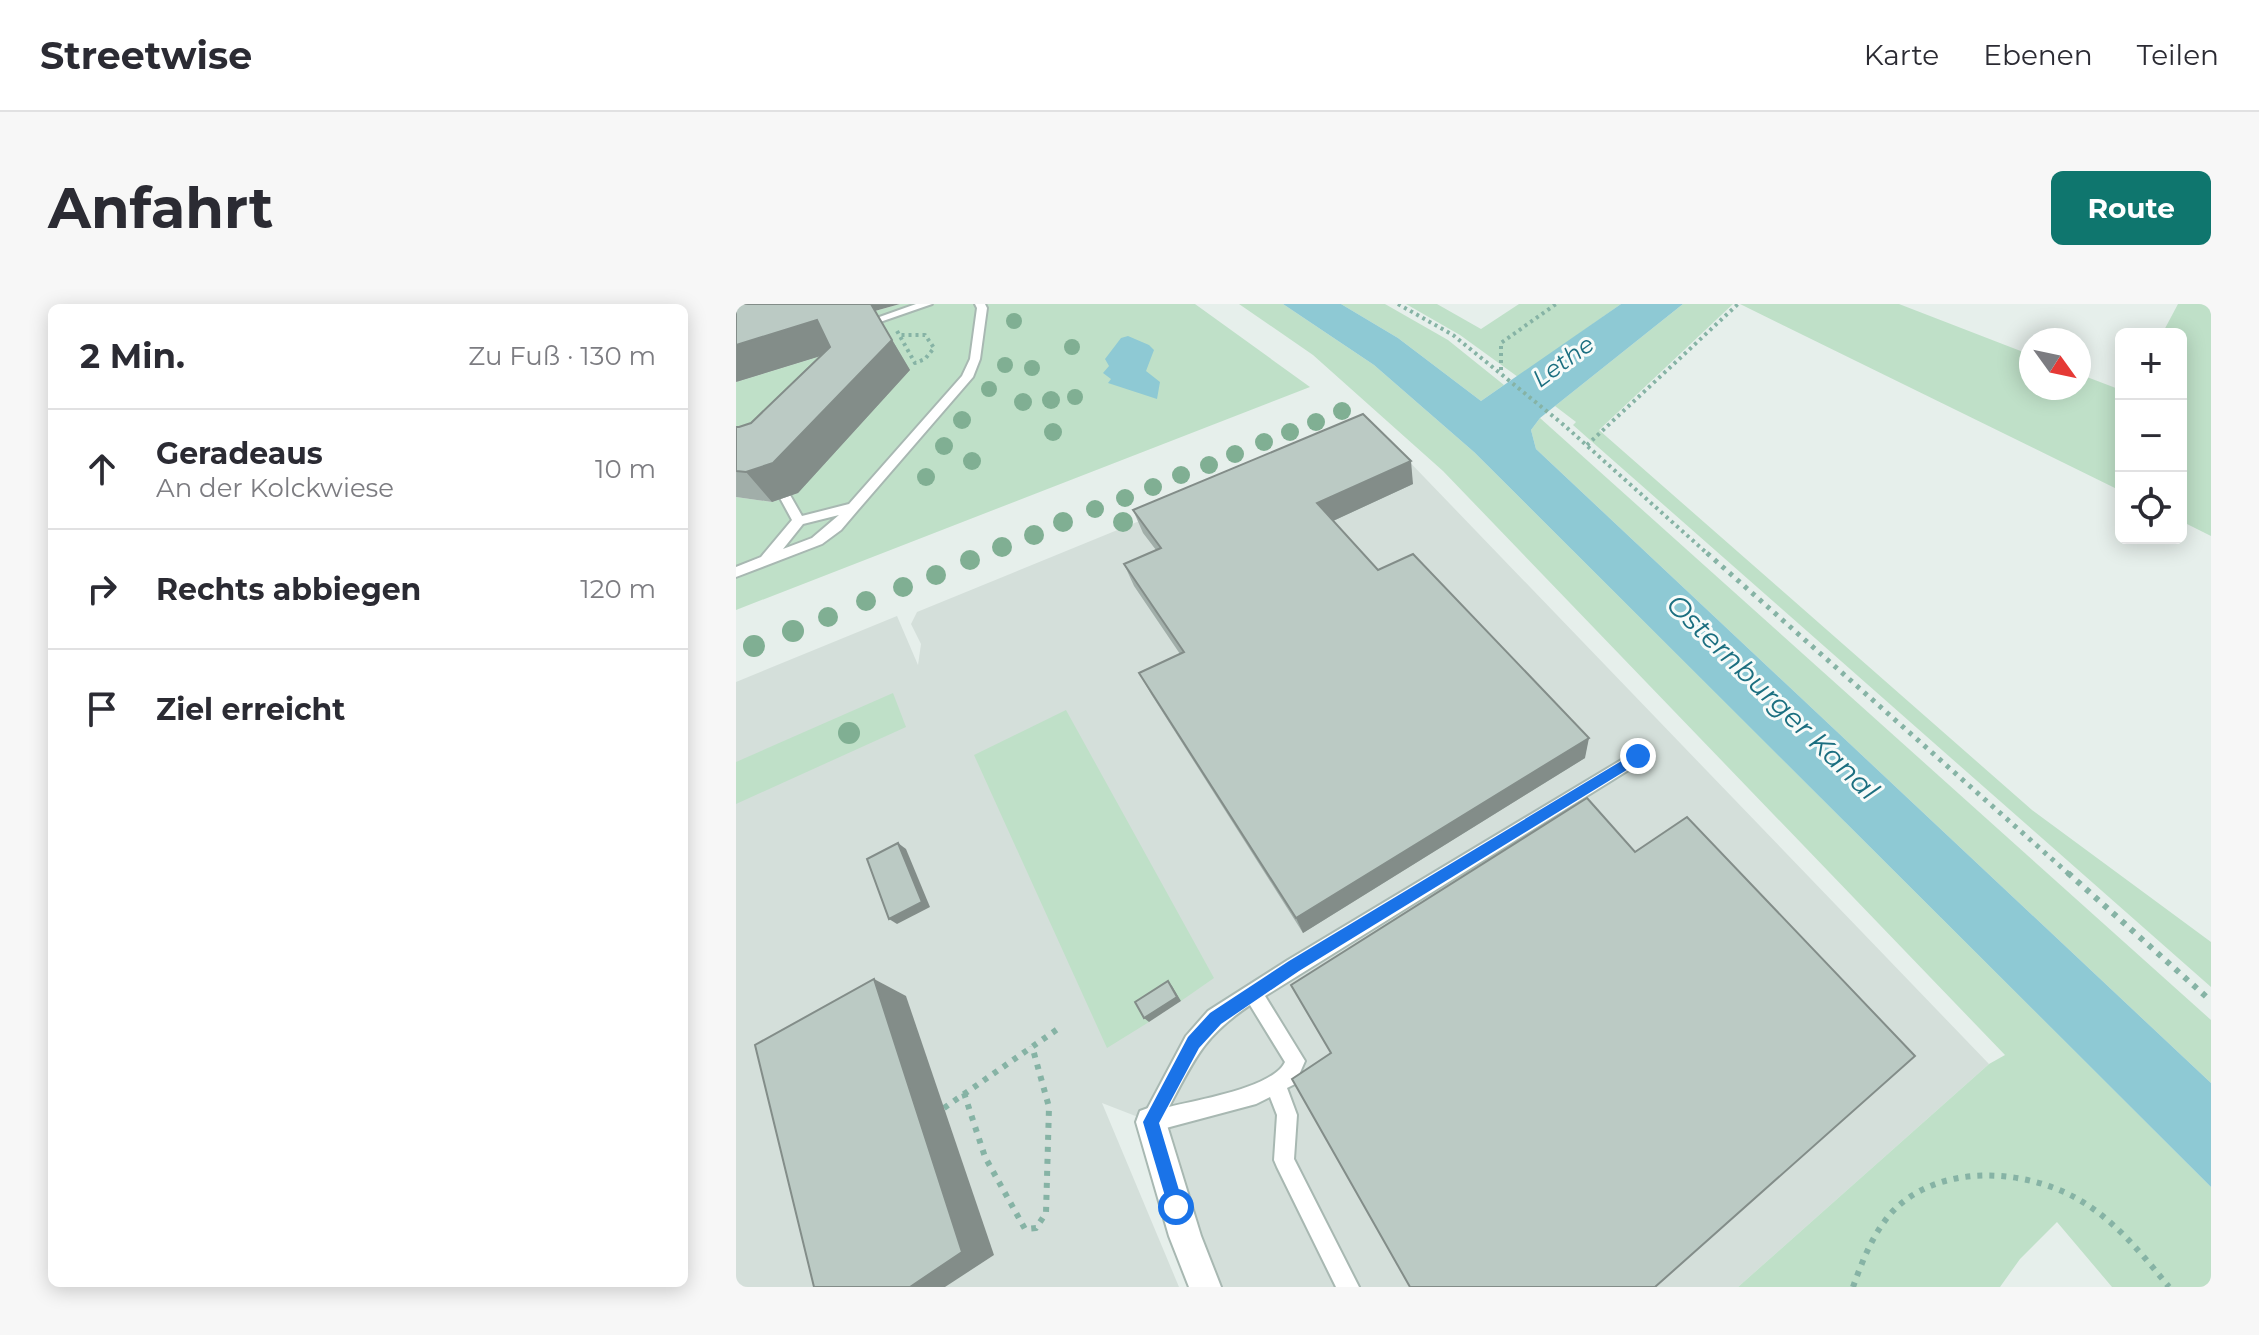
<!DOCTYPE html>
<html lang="de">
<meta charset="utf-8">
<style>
body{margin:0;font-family:Montserrat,sans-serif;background:#f7f7f7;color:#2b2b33}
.controls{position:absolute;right:24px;top:24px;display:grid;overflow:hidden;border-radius:12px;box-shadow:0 4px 20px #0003}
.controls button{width:72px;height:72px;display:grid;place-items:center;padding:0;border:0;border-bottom:2px solid #e1e1e2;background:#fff;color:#2b2b33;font:40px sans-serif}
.compass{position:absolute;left:1283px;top:24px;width:72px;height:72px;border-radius:50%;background:#fff;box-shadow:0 4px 20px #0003;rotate:123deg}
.stop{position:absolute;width:24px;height:24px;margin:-18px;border:6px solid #1a73e8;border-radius:50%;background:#fff}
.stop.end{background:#1a73e8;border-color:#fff;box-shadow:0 2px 8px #0008}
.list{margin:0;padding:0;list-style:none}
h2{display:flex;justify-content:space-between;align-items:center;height:104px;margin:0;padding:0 32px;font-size:34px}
h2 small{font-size:26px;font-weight:400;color:#7c7c81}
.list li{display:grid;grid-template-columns:52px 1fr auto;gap:24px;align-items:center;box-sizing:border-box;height:120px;padding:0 32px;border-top:2px solid #e1e1e2}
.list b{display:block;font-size:30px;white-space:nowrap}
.list p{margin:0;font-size:26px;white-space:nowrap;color:#7c7c81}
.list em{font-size:26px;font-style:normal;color:#7c7c81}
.icon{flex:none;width:44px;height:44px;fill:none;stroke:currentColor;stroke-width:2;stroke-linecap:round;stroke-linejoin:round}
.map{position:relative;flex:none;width:1475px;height:983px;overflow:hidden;border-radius:12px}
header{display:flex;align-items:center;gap:48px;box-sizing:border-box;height:112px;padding:0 40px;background:#fff;border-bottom:2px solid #e1e1e2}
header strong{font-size:38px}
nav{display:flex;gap:44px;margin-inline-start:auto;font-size:28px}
.intro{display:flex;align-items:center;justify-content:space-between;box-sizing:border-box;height:192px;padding:0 48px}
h1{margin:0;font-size:56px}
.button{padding:20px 36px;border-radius:12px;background:#0f766e;color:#fff;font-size:28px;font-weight:700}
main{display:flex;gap:48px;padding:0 48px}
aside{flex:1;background:#fff;border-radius:12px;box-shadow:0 4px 20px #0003}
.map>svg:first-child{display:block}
</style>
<header>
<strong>Streetwise</strong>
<nav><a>Karte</a><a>Ebenen</a><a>Teilen</a></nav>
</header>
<div class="intro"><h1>Anfahrt</h1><a class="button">Route</a></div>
<main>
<aside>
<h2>2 Min.<small>Zu Fuß · 130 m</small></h2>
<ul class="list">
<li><svg class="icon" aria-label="ahead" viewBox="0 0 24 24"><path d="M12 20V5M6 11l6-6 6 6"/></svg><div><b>Geradeaus</b><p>An der Kolckwiese</p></div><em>10 m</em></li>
<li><svg class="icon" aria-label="right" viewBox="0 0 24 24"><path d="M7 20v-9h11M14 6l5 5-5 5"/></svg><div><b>Rechts abbiegen</b></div><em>120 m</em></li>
<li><svg class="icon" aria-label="arrive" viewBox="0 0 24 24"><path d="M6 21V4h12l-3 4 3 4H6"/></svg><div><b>Ziel erreicht</b></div></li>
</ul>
</aside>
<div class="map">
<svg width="1475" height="983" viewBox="0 0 1475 983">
<rect width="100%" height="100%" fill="#e6efeb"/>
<path fill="#d4dfda" d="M638,121L1253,760L1002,983H469L415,818L366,799L443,983H0V378L161,312L182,361L185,340L175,320L181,308Z"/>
<g fill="#bfe0c8">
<path d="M164,0H459L574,83L0,306V193L36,198L62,189L146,29L136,8Z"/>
<path d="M503,0H547L638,61L738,148L1475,883V983H1376L1321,918L1284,955L1264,983H1002L1253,760L1269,751L707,167L577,51Z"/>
<path d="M605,0H649L712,36L768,81L745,97L662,34Z"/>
<path d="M670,0H701L745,25L783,0H885L782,73L724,31Z"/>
<path d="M947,0H997L863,126L1296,506L1475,638V683L837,121L840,118L819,102Z"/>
<path d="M1004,0H1163L1295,51V84H1343V70L1385,86V187Z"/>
<path d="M1442,0H1475V232L1445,217V30H1426Z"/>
<path d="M101,47L0,150V78Z"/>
<path d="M804,114L1475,716V779L800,145L795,126Z"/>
<path d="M157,389L170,423L0,500V458Z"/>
<path d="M330,406L478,674L445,697L404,703L413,718L371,744L238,451Z"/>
</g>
<g fill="#8ec9d4">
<path d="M547,0H605L662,34L745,97L885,0H947L804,114L795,126L800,145L1475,779V883L738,148L638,61Z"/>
<path d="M392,32L413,41L418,46L410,67L424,78L421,95L372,79L375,75L367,69L373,62L369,55L385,34Z"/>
</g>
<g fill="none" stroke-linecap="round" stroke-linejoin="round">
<g stroke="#a8b8b2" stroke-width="4">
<g id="lane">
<path d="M180,0H196L144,18L135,16Z"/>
<path d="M239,0H249L251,4L244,55L237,73L122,206L105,226L86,240L0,273V263L25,253L56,216L44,194L46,191H54L66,212L113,200L226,72L234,55L241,4ZM103,211L76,234L47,245L67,220Z"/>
<path d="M902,446L907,447L910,452L907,457L529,692L569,757L559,780L551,784L561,811L558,855L623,983H600L541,863L538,856L541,811L534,793L520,800L415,828L408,825L405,818L408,811L450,732L472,707L552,656ZM514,701L549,758C537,784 461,796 433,803C459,754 467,733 514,701Z"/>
</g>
</g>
<g stroke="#a8b8b2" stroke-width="4">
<path id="street" d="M415,803L426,807L430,818L465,932L485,983H453L433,932L400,818L404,807Z"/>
</g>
<g stroke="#86b3a5" stroke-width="4" stroke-dasharray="3 4" stroke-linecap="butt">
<path d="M662,0L717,31L829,122L973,251"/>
<path d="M161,27L179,59L189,55L198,44L189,31H165"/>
<path d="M765,66V39L820,0"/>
<path d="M851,141L1002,0"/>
</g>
<path stroke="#86b3a5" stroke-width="5" stroke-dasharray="4 6" stroke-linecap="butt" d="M971,249L1334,571"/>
<g stroke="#86b3a5" stroke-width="6" stroke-dasharray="5 7" stroke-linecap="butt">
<path d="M1332,569L1475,697"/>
<path d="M228,789L249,853L289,925L300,924L310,909L313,803L296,742"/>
<path d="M208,804L326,722"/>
<path d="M1117,983C1127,955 1139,924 1161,903C1208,860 1287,865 1340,894C1378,915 1406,950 1433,983"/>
</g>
<use href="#lane" fill="#fff" fill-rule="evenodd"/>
<use href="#street" fill="#fff" fill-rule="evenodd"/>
</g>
<g fill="#80af93">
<circle cx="278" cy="17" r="8"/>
<circle cx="336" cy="43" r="8"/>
<circle cx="269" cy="61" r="8"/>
<circle cx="296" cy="64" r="8"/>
<circle cx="253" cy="85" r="8"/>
<circle cx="339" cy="93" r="8"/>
<circle cx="315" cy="96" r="9"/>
<circle cx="287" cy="98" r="9"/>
<circle cx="606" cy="107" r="9"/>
<circle cx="226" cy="116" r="9"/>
<circle cx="580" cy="118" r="9"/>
<circle cx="317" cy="128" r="9"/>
<circle cx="554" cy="128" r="9"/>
<circle cx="528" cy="138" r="9"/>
<circle cx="208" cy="142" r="9"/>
<circle cx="499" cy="150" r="9"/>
<circle cx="236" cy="157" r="9"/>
<circle cx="473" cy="161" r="9"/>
<circle cx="445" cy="171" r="9"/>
<circle cx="190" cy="173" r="9"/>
<circle cx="417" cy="183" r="9"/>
<circle cx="389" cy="194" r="9"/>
<circle cx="359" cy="205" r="9"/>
<circle cx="327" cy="218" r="10"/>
<circle cx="387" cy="218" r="10"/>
<circle cx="298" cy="231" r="10"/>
<circle cx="266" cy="243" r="10"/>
<circle cx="234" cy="256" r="10"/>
<circle cx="200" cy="271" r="10"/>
<circle cx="167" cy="283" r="10"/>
<circle cx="130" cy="297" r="10"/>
<circle cx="92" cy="313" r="10"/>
<circle cx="57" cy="327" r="11"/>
<circle cx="18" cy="342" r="11"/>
<circle cx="113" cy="429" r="11"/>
</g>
<g fill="#a1aea9">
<path d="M139,7L174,66L62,189L36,198L0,193V123H3L15,119L84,52L0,78Z"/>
<path d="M677,180L597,217L642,266L849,454L567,629L415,390L403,369L444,350L398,282L388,260L420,246L407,229L397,206Z"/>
</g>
<g fill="#838d89">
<path d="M128,0H164L139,7L174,66L62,189L36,198L10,168Z"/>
<path d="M81,16L101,47L0,78V41Z"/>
<path d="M675,157L677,180L586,222L581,199Z"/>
<path d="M853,434L849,454L567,629L560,614Z"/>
<path d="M162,539L170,545L194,603L161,620L153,615Z"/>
<path d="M138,675L170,692L258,951L209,983H174Z"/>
<path d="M432,677L436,682L445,697L413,718L408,714Z"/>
</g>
<g fill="#bbcac4" stroke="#838d89" stroke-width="2">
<path d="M0,0H135L156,36L37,159L10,168L0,167V123H3L15,119L94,43L81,16L0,41Z"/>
<path d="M627,110L675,157L581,199L642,266L677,250L853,434L560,614L403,369L448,348L388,260L425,244L397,206Z"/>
<path d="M851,494L899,548L951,513L1179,752L919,983H674L556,775L595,749L555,681Z"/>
<path d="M162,539L186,598L153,615L131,555Z"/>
<path d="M138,675L226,948L174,983H78L19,741Z"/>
<path d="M432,677L441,693L408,714L399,698Z"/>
</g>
<path fill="#1a73e8" d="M902,447L907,448V456L563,667L485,720L463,744L423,819L448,903L446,909L440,911L434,909L407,818L452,733L474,709L553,657Z"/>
<g text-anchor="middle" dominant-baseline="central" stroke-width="6" stroke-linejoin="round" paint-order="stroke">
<g font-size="24" font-style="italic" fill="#1c6f80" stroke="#f7fbf9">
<text transform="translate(827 57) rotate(-36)">Lethe</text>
</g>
<g font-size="28" font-style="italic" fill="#1c6f80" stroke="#f7fbf9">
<text transform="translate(1037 393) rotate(44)">Osternburger Kanal</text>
</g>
</g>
</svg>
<div class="controls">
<button>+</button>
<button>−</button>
<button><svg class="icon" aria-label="locate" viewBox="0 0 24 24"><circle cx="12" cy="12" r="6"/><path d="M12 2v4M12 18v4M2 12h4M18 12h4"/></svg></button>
</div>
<svg class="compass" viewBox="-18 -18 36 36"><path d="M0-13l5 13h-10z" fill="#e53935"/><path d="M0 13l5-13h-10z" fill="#7c7c81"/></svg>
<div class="stop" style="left:440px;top:903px"></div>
<div class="stop end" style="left:902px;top:452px"></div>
</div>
</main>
